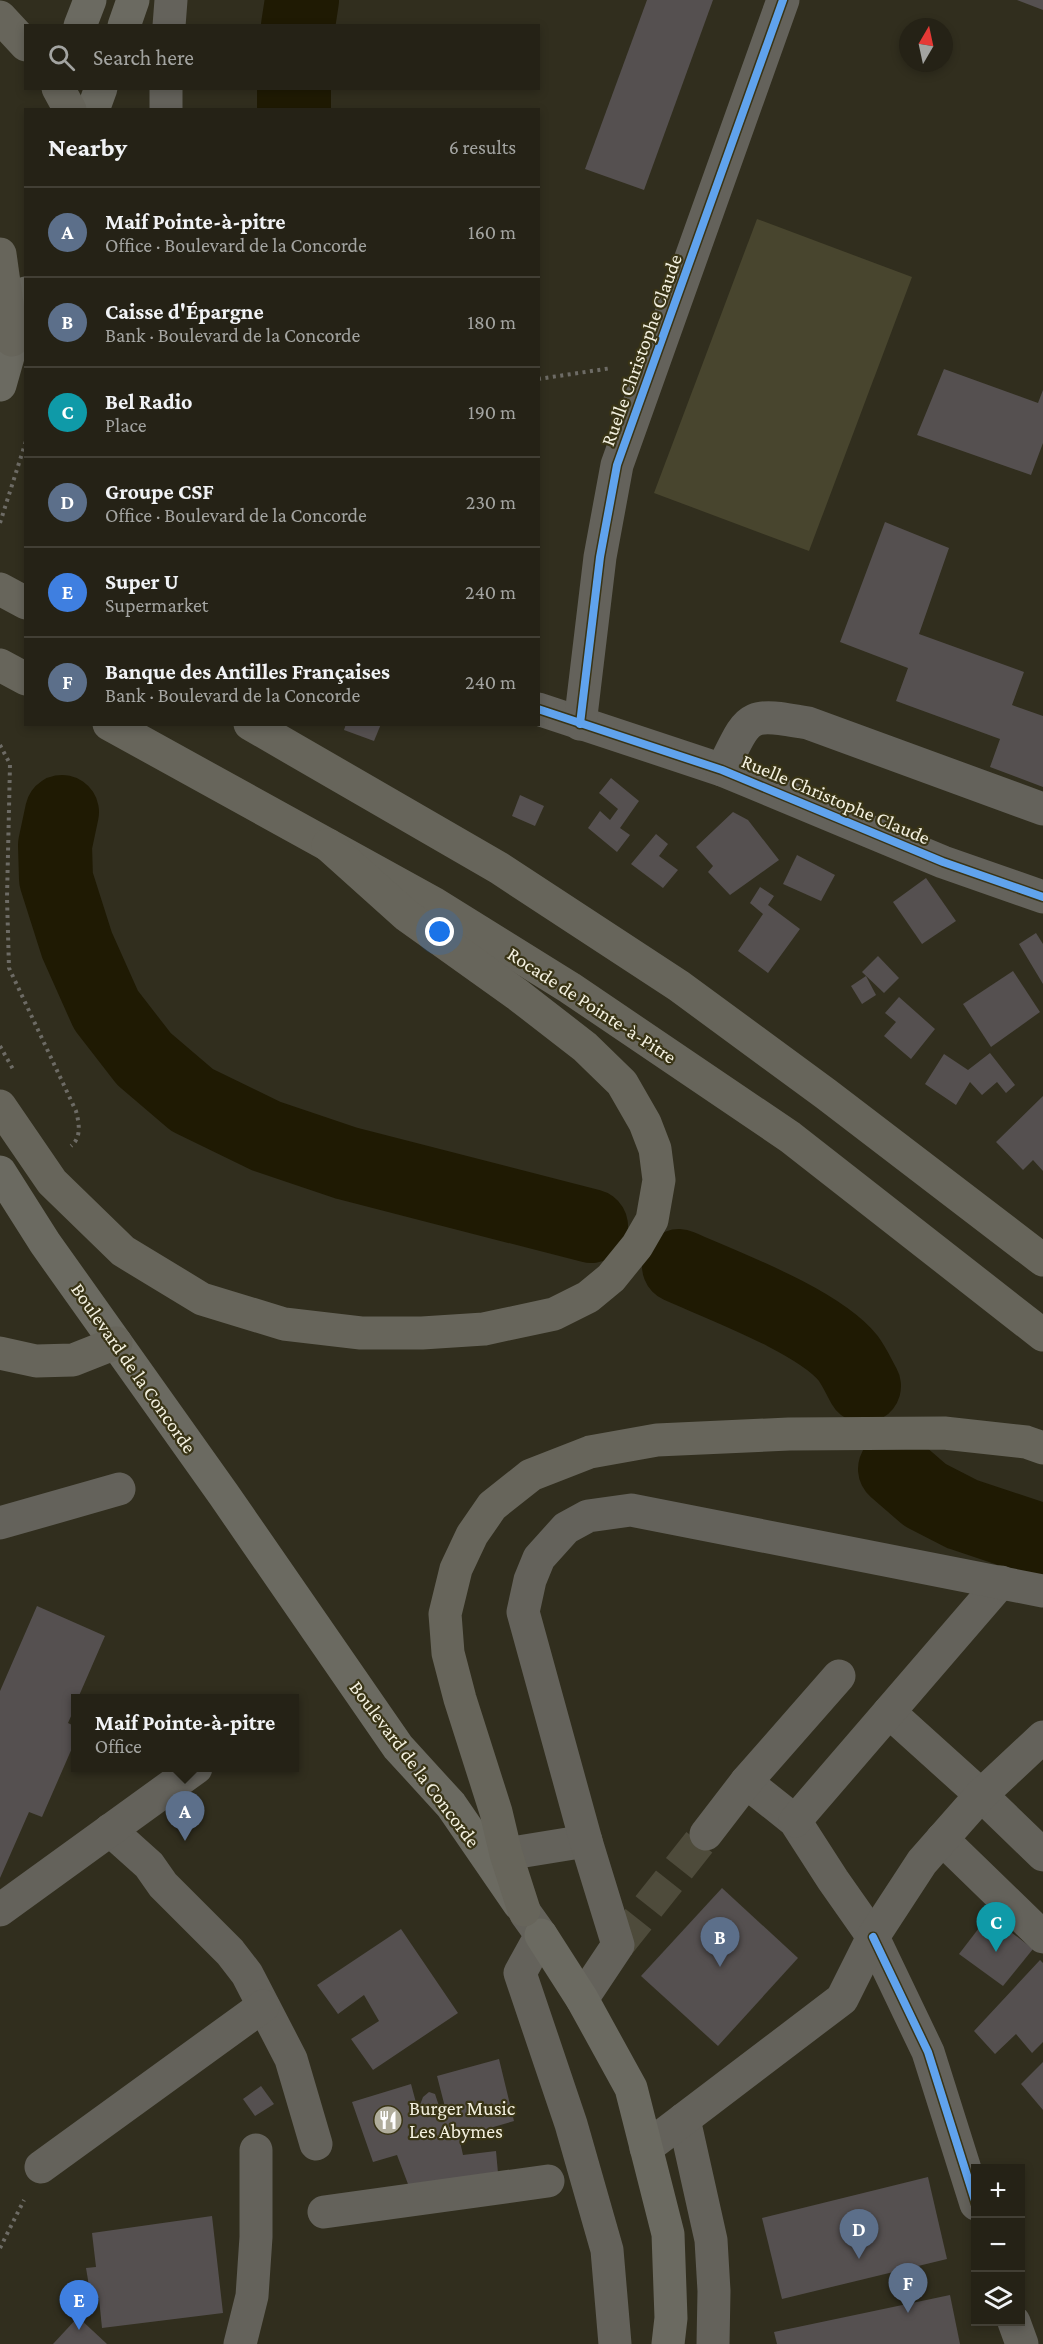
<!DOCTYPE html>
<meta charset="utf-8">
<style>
body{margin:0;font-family:"Crimson Pro",serif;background:#2d2a1f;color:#f1f3f6}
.controls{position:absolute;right:18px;bottom:18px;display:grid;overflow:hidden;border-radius:0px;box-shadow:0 3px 9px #0003}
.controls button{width:54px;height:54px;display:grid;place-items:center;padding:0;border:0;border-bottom:2px solid #423f35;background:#252216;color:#f1f3f6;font:30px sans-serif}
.compass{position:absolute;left:899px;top:18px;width:54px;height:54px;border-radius:50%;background:#252216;box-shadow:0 3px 9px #0003;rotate:9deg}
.you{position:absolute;left:440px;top:932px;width:21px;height:21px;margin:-15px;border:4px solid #fff;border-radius:50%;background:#1a73e8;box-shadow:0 0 0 9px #1a73e833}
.badge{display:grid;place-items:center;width:39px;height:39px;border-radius:50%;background:#8bbbb9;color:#fff;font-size:20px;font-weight:700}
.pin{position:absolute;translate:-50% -50px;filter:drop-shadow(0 2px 3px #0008)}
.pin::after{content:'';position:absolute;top:32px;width:21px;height:18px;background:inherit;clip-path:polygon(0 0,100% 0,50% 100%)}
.popup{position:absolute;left:71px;top:1694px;width:228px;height:78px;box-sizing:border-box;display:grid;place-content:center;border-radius:0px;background:#252216;filter:drop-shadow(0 2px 4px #0005);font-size:20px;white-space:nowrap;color:#a3a4a1}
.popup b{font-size:22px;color:#f1f3f6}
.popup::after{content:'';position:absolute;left:50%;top:100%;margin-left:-12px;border:12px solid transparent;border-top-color:#252216}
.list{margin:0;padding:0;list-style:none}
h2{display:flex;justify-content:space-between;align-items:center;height:78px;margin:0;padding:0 24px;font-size:26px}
h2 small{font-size:20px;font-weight:400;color:#a3a4a1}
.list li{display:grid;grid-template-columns:39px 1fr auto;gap:18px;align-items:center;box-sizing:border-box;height:90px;padding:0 24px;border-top:2px solid #423f35}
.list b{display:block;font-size:22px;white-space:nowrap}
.list p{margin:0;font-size:20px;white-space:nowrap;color:#a3a4a1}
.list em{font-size:20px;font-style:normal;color:#a3a4a1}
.icon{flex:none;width:33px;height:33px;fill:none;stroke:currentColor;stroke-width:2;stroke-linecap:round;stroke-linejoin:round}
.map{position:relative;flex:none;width:1043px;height:2344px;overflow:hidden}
.search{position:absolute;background:#252216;box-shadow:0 3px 9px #0003;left:24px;top:24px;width:516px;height:66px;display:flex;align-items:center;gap:15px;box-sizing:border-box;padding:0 21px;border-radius:0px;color:#a3a4a1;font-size:22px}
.panel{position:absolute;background:#252216;box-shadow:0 3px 9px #0003;left:24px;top:108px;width:516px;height:618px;border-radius:0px}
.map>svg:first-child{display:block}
</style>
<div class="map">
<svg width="1043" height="2344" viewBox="0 0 1043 2344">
<rect width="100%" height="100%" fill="#312e1e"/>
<path fill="#48452e" d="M757,219L912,277L809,551L654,493Z"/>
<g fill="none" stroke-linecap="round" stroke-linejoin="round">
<g stroke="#1f1a03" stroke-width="74">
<path d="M298,26L302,0"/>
<path d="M294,110V88"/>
<path d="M62,812L55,845L56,879L77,945L106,1010L144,1059L192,1100L266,1136L346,1163L591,1226"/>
<path d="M679,1266C724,1286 818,1321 848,1358C854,1366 859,1377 864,1386"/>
<path d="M895,1469L925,1495L962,1514L1043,1541"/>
</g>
</g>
<g fill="#555050">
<path d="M647,0H713L644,190L585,169Z"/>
<path d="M1017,0H1043V10Z"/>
<path d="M944,369L1038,403L1043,390V443L1031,475L917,435Z"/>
<path d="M885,522L949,548L919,634L1024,672L1012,705L1043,716V787L990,767L1000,739L896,701L908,668L840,642Z"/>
<path d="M346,724H381L374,741L344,730Z"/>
<path d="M611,778L639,801L620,828L630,835L617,852L588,828L600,811L610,820L618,809L599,793Z"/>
<path d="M520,795L544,806L535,826L512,816Z"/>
<path d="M733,812L748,820L779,860L730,895L708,872L713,866L696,847Z"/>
<path d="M656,834L668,844L659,856L678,870L663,888L631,864Z"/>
<path d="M797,855L835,875L821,901L783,884Z"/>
<path d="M926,878L956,921L922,944L893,902Z"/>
<path d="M760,887L774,896L768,905L800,929L768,973L738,951L763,914L750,903Z"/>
<path d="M1036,933L1043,944V984L1019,944Z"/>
<path d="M878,956L899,978L884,993L862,972Z"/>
<path d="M1013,971L1040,1012L991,1047L963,1004Z"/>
<path d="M866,976L876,995L862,1004L851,986Z"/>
<path d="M899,997L935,1029L911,1059L884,1036L896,1022L885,1013Z"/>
<path d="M990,1053L1015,1085L1006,1093L997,1082L982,1095L970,1082L956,1105L925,1084L944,1054L968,1070Z"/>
<path d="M1043,1096V1171L1033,1160L1023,1170L996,1142Z"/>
<path d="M37,1606L105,1636L78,1698H76V1705L68,1723L76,1727V1739L42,1817L29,1812L0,1878V1691Z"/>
<path d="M722,1888L798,1958L718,2046L641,1976Z"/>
<path d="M989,1915L1033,1949L1003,1986L959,1954Z"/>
<path d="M401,1929L458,2013L373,2070L351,2039L379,2021L364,1995L338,2014L317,1985Z"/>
<path d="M1040,1960L1043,1963V2042L1032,2053L1016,2034L995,2054L974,2031Z"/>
<path d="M499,2059L514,2121L459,2137L463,2155L496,2151L499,2184L411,2192L397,2155L373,2162L352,2102L411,2084L418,2110L423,2097L429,2092L435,2094L441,2112L446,2111L437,2076Z"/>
<path d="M1043,2062V2110L1021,2084Z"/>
<path d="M261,2086L274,2104L255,2116L243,2099Z"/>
<path d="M928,2177L947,2259L782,2299L762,2218Z"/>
<path d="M212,2216L223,2313L102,2328L99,2298H91L86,2268L96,2267L92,2233Z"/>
<path d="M950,2295L960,2344H777L774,2332Z"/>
<path d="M78,2317L107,2344H53Z"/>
</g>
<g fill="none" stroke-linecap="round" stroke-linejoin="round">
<path stroke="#4e4b3b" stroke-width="33" stroke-dasharray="33 16" stroke-linecap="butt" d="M618,1945L706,1834"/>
<g stroke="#6d6b65" stroke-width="4" stroke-dasharray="3 4.5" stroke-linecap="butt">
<path d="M538,379L612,368"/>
<path d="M0,523L26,441"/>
<path d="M0,745L10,764L7,898L9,968L76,1111C79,1123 82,1137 71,1146"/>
<path d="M0,1046L14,1071"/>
<path d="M0,2248L24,2200"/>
</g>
<g stroke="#64625b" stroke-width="33">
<path d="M169,26L171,0"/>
<path d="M166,88V110"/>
<path d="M538,709L722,770L943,862L1043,897"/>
<path d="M580,724L600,557L617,465L783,0"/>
<path d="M722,770C750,714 745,712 808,723L1043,809"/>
<path d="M0,1523L119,1489"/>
<path d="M889,1712L981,1795L1043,1855"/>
<path d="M746,1782L795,1821L833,1880L873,1937L928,2052L976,2204"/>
<path d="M795,1821L1001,1582"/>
<path d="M110,1830L149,1865L163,1885L230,1952L247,1974L291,2059L316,2144"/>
<path d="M706,1834L746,1782L839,1676"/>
<path d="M942,1839L1043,1937"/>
<path d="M506,1854L586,1841"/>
<path d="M0,1910L196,1768"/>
<path d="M526,1914L541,1935L520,1973L571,2124L607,2250L615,2344"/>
<path d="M582,1999L618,1945L586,1841L523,1612L530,1580L539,1558L566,1528L588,1516L631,1510L1043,1591"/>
<path d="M684,2119L711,2240L714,2291L713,2344"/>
<path d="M646,2148L842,1999L873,1937L922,1862L981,1795L1043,1737"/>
<path d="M41,2167L263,2006"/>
<path d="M324,2212L548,2181"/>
<path d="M1014,2322L1022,2344"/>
<path d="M240,2344L252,2296L256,2237V2150"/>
</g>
<g stroke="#6b6a61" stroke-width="33">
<path d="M80,26L90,0"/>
<path d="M124,26L133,0"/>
<path d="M93,110L101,88"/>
<path d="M0,385L26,293"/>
<path d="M0,1172L45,1243L224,1495L398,1747L451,1805L519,1904"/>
<path d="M541,1935L582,1999L631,2088L668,2234L671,2318L668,2344"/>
</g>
<g stroke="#67655b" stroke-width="33">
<path d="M0,17L26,45"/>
<path d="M58,88L70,110"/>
<path d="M0,254L12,340"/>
<path d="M0,589L26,603"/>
<path d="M0,665L26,679"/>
<path d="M109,724L435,904L570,988L790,1137L1043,1335"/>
<path d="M250,724L499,868L679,986L826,1094L1043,1260"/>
<path d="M0,1106L52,1182L123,1251L202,1299L284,1324L361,1333H422L484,1329L554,1314L588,1297L611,1278L637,1246L652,1220L659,1180L655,1149L645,1123L622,1083L585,1047L518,995L406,915L328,845"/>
<path d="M0,1353L36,1361L73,1360L116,1343"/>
<path d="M524,1910L506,1854L496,1812L460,1699L448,1653L445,1614L456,1569L472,1535L492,1506L531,1475L590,1452L657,1440L789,1434L944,1433L1026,1442L1043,1448"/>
</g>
<g stroke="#393416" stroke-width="11">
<g id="cycleway">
<path d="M538,709L722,770L943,862L1043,897"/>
<path d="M580,724L600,557L617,465L783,0"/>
<path d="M873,1937L928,2052L976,2204"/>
</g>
</g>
<use href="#cycleway" stroke="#60a3ed" stroke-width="8"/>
</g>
<defs>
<g id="restaurant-disc" transform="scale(1.5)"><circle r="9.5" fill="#b0ad9c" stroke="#393416"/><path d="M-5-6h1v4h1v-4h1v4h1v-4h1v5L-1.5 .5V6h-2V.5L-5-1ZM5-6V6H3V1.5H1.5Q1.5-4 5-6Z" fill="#fff"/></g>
</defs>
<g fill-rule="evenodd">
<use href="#restaurant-disc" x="388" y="2120"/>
</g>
<g text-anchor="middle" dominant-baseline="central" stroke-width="4.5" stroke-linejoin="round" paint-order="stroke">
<g font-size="20" fill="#f4f1e0" stroke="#393416">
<text transform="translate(641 350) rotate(-70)">Ruelle Christophe Claude</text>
<text transform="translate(836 799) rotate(23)">Ruelle Christophe Claude</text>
<text transform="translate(592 1005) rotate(33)">Rocade de Pointe-à-Pitre</text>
<text transform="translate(134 1368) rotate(55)">Boulevard de la Concorde</text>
<text transform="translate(415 1764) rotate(53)">Boulevard de la Concorde</text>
</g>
<g font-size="20" fill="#f4f1e0" stroke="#393416" text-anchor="start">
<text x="409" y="2108">Burger Music<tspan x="409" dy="23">Les Abymes</tspan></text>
</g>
</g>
</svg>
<div class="controls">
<button>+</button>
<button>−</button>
<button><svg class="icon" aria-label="layers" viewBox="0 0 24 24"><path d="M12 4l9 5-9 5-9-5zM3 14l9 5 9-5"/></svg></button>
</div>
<svg class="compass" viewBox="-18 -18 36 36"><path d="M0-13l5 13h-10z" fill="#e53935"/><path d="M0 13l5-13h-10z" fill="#a3a4a1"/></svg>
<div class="you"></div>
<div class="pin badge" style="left:185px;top:1841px;background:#5c6f8a">A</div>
<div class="popup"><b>Maif Pointe-à-pitre</b>Office</div>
<div class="pin badge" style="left:720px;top:1967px;background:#5c6f8a">B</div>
<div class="pin badge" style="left:996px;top:1952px;background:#0f9aa8">C</div>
<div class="pin badge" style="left:859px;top:2259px;background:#5c6f8a">D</div>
<div class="pin badge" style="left:79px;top:2330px;background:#3f7fe0">E</div>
<div class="pin badge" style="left:908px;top:2313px;background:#5c6f8a">F</div>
<div class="search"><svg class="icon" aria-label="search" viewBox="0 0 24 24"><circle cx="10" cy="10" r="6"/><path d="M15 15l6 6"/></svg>Search here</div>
<section class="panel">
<h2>Nearby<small>6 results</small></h2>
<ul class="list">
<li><span class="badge" style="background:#5c6f8a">A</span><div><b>Maif Pointe-à-pitre</b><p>Office · Boulevard de la Concorde</p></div><em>160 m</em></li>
<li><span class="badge" style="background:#5c6f8a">B</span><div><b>Caisse d'Épargne</b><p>Bank · Boulevard de la Concorde</p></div><em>180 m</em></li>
<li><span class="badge" style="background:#0f9aa8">C</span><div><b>Bel Radio</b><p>Place</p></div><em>190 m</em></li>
<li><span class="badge" style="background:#5c6f8a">D</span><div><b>Groupe CSF</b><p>Office · Boulevard de la Concorde</p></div><em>230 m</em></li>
<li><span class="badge" style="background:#3f7fe0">E</span><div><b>Super U</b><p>Supermarket</p></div><em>240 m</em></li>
<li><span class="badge" style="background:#5c6f8a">F</span><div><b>Banque des Antilles Françaises</b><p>Bank · Boulevard de la Concorde</p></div><em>240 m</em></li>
</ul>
</section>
</div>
